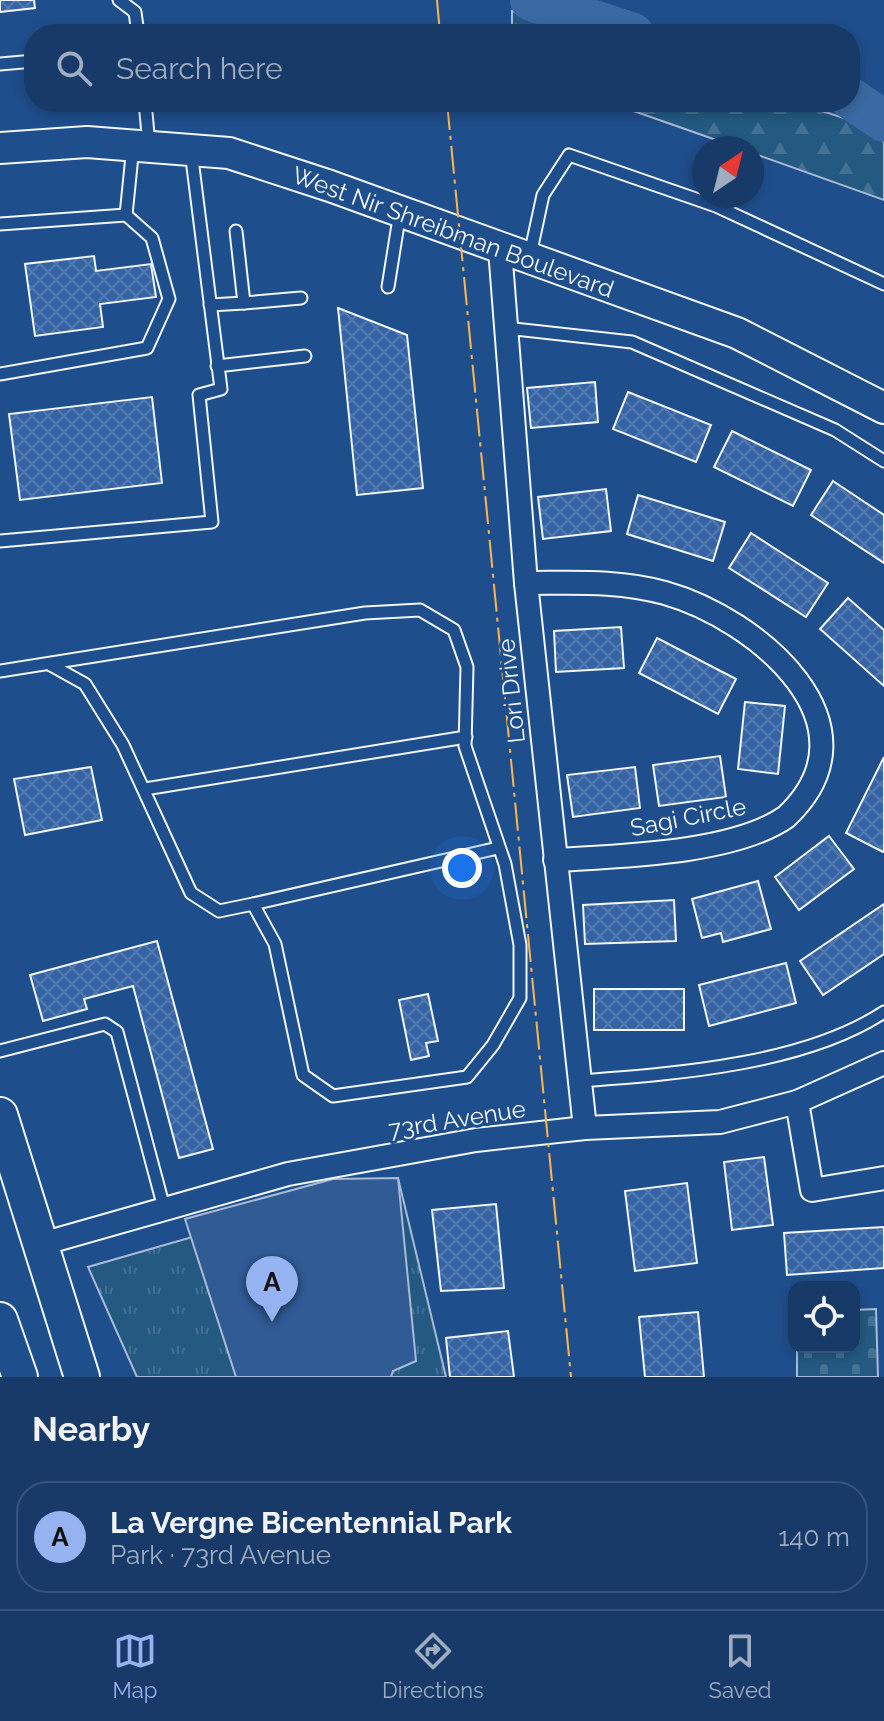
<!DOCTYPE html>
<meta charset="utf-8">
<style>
body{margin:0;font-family:Raleway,sans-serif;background:#244571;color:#f1f3f6}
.controls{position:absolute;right:24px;bottom:24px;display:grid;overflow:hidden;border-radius:16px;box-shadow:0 4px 12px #0003}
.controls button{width:72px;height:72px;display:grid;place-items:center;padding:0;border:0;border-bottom:2px solid #36547d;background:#173a69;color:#f1f3f6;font:40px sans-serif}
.compass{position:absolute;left:692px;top:136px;width:72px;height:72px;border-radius:50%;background:#173a69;box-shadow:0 4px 12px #0003;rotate:35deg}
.you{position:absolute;left:462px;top:868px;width:28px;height:28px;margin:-20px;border:6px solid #fff;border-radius:50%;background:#1a73e8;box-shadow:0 0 0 12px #1a73e833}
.badge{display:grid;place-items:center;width:52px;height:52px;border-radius:50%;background:#95b2f1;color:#111;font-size:26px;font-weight:700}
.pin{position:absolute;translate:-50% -66px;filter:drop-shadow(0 2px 4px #0008)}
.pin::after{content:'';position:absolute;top:42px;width:28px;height:24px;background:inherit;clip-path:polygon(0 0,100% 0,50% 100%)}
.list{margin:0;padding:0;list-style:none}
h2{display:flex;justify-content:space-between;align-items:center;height:104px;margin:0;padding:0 32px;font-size:34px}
h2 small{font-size:26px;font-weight:400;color:#9eadc0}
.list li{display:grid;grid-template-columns:52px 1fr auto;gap:24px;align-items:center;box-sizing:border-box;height:112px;margin:0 16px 16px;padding:0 16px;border:2px solid #36547d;border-radius:32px}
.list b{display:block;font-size:30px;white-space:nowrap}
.list p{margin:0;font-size:26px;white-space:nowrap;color:#9eadc0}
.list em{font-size:26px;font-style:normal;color:#9eadc0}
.icon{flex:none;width:44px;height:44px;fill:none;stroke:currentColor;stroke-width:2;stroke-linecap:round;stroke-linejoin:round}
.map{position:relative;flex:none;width:884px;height:1377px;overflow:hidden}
.search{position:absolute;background:#173a69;box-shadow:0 4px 12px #0003;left:24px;right:24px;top:24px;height:88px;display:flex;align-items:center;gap:20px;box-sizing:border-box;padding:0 28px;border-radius:32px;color:#9eadc0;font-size:30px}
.sheet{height:232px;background:#173a69}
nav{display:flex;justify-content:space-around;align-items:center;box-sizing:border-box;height:112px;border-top:2px solid #36547d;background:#173a69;font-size:22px;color:#9eadc0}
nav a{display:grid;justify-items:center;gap:4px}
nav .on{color:#95b2f1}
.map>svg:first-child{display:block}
</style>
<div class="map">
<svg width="884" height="1377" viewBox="0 0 884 1377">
<defs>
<pattern id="grass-tufts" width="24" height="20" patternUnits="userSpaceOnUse" patternTransform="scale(2)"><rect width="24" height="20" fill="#245a82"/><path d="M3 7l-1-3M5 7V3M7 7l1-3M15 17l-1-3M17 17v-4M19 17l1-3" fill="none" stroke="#447295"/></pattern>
<pattern id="forest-firs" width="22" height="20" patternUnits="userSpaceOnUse" patternTransform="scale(2)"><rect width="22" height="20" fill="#245a82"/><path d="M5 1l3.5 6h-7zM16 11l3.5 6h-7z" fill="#447295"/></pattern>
<pattern id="cemetery-stones" width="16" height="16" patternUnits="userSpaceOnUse" patternTransform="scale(2)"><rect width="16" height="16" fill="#245a82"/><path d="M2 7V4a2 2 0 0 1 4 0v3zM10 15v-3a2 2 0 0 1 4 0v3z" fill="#447295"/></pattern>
<pattern id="building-cross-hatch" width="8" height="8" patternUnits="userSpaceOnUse" patternTransform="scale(2)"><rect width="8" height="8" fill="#3563a3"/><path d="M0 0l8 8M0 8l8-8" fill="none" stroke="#537ab1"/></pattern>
</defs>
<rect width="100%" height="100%" fill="#1f4e8c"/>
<path fill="url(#grass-tufts)" stroke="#a8bbd7" stroke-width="2" d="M398,1178L446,1377H137L88,1267Z"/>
<g fill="url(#forest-firs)" stroke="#a8bbd7" stroke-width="2">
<path d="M512,11L584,34H512Z"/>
<path d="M608,102H794L847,119L884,142V200L752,153V148H739Z"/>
</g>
<path fill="url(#cemetery-stones)" stroke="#a8bbd7" stroke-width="2" d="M876,1309L878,1377H797V1347H854V1310Z"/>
<path fill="#305b95" stroke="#a8bbd7" stroke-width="2" d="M398,1178L416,1361L393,1371L391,1377H236L185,1219L333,1179Z"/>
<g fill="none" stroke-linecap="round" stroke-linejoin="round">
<g stroke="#3b69a3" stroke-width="42">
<path d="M531,0L633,34"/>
<path d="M850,98L884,121"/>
</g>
</g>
<g fill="url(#building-cross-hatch)" stroke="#f2f6ff" stroke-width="2">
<path d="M0,0H34L35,8L0,12Z"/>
<path d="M94,256L96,271L151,264L156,297L100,304L103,327L35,336L25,264Z"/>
<path d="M338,308L407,335L423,488L357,495Z"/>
<path d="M595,382L598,422L531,428L527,388Z"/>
<path d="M628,392L711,425L696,462L613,429Z"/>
<path d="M152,397L162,483L20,500L9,414Z"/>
<path d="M732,431L811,470L793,506L714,467Z"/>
<path d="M833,481L884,515V563L811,515Z"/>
<path d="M606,489L611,531L543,539L538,497Z"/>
<path d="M638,495L725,522L713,561L627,534Z"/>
<path d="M751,533L828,583L806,617L729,568Z"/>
<path d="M848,598L884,630V686L820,629Z"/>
<path d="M621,627L624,668L556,672L554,631Z"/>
<path d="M657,638L736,679L718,714L639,673Z"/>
<path d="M745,702L785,706L778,774L738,769Z"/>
<path d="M720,756L726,797L659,806L653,765Z"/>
<path d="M884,757V851L883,852L846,833Z"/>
<path d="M91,767L102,820L25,835L14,779Z"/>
<path d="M635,767L640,808L573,817L567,775Z"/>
<path d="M829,836L854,869L799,910L775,877Z"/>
<path d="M758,881L771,929L723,942L721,933L702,938L692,899Z"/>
<path d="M674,900L676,941L585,944L583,905Z"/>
<path d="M884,904V954L823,995L800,961Z"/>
<path d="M157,941L213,1149L179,1158L133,986L84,999L87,1009L43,1021L30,975Z"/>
<path d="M786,963L796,1003L709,1026L699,985Z"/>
<rect x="594" y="989" width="90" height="41"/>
<path d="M428,994L438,1041L426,1043L429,1056L411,1060L399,1000Z"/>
<path d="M764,1157L773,1225L732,1230L724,1162Z"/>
<path d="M687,1183L697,1263L635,1271L625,1191Z"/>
<path d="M496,1204L504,1288L441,1291L432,1210Z"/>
<path d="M884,1227V1268L787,1275L784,1233Z"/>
<path d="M698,1312L704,1377H645L639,1317Z"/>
<path d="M508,1331L514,1377H450L446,1338Z"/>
</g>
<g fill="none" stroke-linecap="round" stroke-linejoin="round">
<g stroke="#f2f6ff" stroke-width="15">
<g id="lane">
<path d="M119,0L135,12L138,34"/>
<path d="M0,64L34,61"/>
<path d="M145,102L149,145"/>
<path d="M0,224L126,215L133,146"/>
<path d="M530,255L543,195L569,155L716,206L884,284"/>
<path d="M388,287L400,212"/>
<path d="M244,303L301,298"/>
<path d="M210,305L244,303L236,231"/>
<path d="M506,328L632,342L835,430L884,461"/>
<path d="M217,366L305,356"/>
<path d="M0,374L147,348L169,299L152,238L126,215"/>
<path d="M0,541L212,522L199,395L221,389L191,151"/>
<path d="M0,671L365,613L420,610L454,630L467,667L465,746L505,864L520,945V998L493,1045L467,1077L333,1096L303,1075L275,944L253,904L219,911L191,893L123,745L85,684L49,664"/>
<path d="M145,789L466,737"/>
<path d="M253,904L498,848"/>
<path d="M0,1051L105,1024L117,1032L164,1208"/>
<path d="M580,1081C673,1074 804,1065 884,1012"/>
</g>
</g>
<g stroke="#f2f6ff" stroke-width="26">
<g id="street">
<path d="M500,249L526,583L585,1128"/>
<path d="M526,583C573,583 619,580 665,593C757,619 884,725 786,817C733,854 618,856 555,860"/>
<path d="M797,1102L812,1190L884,1178"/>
<path d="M38,1245L288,1174L476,1140L585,1128L720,1122L797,1102L884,1063"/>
</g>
</g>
<g stroke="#f2f6ff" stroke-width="34">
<path id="secondary" d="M0,148L87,142L229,153L330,186L737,333L884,408"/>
</g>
<g stroke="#f2f6ff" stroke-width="38">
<g id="primary">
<path d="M0,1115L82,1377"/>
<path d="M0,1320L20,1377"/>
</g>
</g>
<use href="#lane" stroke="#1f4e8c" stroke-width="11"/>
<use href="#street" stroke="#1f4e8c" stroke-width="22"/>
<use href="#secondary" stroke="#1f4e8c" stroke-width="30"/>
<use href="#primary" stroke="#1f4e8c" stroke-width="34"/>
<g stroke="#ffb74d" stroke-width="2" stroke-dasharray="28 6 4 6" stroke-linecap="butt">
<path d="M437,0L440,34"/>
<path d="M447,102L571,1377"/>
</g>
</g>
<g text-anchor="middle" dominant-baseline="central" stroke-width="6" stroke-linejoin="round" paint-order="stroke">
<g font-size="24" fill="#f2f6ff" stroke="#1f4e8c">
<text transform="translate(453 232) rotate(20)">West Nir Shreibman Boulevard</text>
<text transform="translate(511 691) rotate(-96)">Lori Drive</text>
<text transform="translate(688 817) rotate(-11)">Sagi Circle</text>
<text transform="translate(457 1119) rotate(-9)">73rd Avenue</text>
</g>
</g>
</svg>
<div class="controls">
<button><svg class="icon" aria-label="locate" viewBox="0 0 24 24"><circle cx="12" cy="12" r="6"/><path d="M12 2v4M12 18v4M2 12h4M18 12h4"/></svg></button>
</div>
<svg class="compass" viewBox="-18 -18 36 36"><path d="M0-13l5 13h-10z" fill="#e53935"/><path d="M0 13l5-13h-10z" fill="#9eadc0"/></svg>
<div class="you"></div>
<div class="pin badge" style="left:272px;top:1322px">A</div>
<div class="search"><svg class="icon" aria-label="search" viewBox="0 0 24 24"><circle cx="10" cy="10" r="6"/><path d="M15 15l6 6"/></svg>Search here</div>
</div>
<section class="sheet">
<h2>Nearby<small></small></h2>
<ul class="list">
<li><span class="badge">A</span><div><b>La Vergne Bicentennial Park</b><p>Park · 73rd Avenue</p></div><em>140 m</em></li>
</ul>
</section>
<nav>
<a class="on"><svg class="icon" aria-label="map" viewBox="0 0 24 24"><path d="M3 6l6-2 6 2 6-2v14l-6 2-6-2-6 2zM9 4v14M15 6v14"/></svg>Map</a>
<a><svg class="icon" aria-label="directions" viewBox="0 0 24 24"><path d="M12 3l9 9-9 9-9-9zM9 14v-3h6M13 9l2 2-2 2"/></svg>Directions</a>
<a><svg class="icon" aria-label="saved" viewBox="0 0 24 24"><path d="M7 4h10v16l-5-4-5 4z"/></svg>Saved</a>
</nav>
